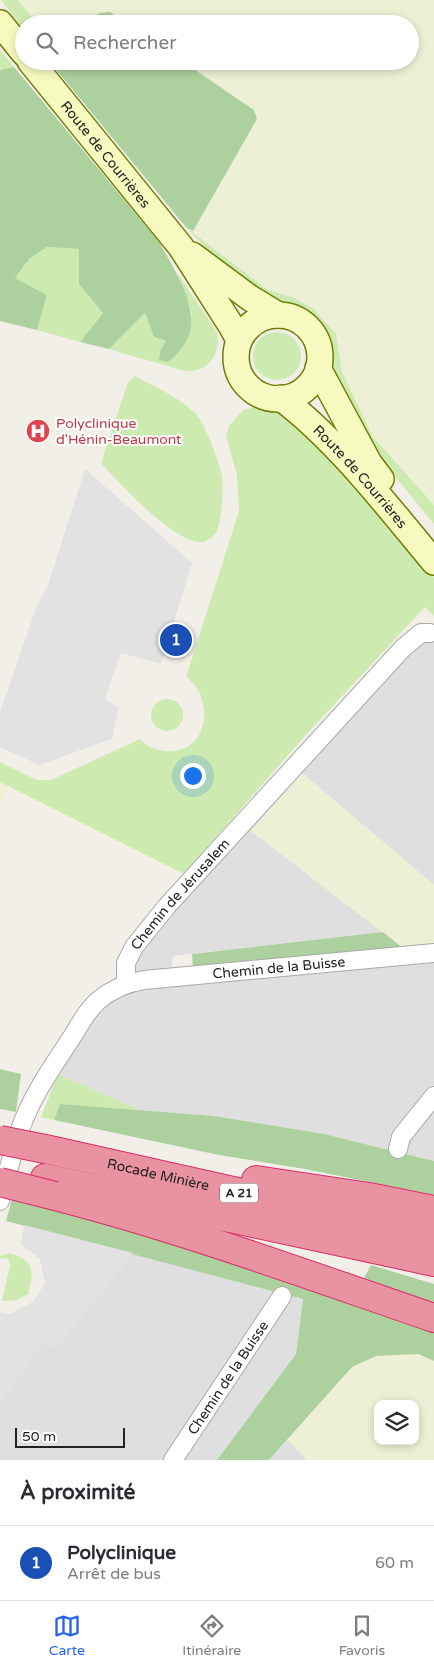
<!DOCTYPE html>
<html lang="fr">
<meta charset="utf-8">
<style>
body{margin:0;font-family:"Varela Round",sans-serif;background:#f2f2f3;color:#2b2b33}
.controls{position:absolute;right:15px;bottom:15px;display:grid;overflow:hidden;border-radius:10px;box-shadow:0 2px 8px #0003}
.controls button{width:45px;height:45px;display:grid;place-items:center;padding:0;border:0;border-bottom:1px solid #e1e1e2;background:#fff;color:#2b2b33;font:25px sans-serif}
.scale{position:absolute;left:15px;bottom:12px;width:110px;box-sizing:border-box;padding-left:5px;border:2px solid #222;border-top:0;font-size:14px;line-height:18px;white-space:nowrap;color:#222;-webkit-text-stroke:4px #fff;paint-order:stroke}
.you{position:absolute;left:192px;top:775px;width:18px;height:18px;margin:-12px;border:4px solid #fff;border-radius:50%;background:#1a73e8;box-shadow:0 0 0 8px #1a73e833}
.badge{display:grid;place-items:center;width:32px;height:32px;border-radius:50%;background:#2563eb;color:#fff;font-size:16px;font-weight:700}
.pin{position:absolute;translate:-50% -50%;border:2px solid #fff;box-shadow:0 1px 5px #0006}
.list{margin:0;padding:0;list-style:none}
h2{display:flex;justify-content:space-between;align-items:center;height:65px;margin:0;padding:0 20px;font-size:21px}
h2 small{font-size:16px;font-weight:400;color:#7c7c81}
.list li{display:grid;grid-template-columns:32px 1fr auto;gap:15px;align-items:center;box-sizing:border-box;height:75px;padding:0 20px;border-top:1px solid #e1e1e2}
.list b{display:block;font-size:19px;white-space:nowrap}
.list p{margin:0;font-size:16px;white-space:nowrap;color:#7c7c81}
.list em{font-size:16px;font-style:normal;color:#7c7c81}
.icon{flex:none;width:28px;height:28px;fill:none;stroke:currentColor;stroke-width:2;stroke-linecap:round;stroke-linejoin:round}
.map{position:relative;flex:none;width:434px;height:1460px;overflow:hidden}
.search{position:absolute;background:#fff;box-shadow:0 2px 8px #0003;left:15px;right:15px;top:15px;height:55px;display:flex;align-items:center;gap:12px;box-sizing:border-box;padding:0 18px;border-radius:28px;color:#7c7c81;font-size:19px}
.sheet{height:140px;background:#fff}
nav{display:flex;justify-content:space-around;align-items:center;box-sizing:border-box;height:70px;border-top:1px solid #e1e1e2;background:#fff;font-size:14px;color:#7c7c81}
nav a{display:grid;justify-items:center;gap:2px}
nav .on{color:#2563eb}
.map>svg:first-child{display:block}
</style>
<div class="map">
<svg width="434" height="1460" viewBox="0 0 434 1460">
<rect width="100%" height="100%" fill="#f2efe9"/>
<g fill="#e0dfdf">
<path d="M434,636V885L302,773L251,831L383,932L173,956L171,977L434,953V1161L324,1134L214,1116L142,1111L58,1074L50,1069L114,989L126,963L403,648Z"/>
<path d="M133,1253L303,1299L296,1354L217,1460H0V1404L42,1343L57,1347Z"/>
<path d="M288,1440L307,1460H269Z"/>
</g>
<g fill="#eef0d5" fill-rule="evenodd">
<path d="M18,0H434V505L373,437L342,372L336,334L314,309L294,298L268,290L193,231L257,119L254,110L182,61H410V24H127L110,12L100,13L83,24H37Z"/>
<path d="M302,773L434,885V953L412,955L251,831Z"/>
<path d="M0,782L9,787L0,805Z"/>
<path d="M418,1354L434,1361V1460H307L288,1440L352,1367L376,1356ZM378,1404H415V1441H378Z"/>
</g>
<g fill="#cdebb0">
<path d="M1,0H18L37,24H24V30Z"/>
<path d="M0,50L14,67L2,70L0,67Z"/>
<path d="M186,227L268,290L294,298L314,309L336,334L342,372L373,437L434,505V524L369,445L329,370V347L326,332L312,318L295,308L258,293L212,255Z"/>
<path d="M47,247L79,249V284L103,313L80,342L37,330L47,295L15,278L29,259Z"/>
<path d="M177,273L217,332C221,352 210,372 187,371C181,371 174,368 169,366C149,361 129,355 109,349L145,313L154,337L166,341L161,349L192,314Z"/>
<circle cx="277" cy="356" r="24"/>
<path d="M135,376C157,388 179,397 196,414C205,424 220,463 222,477C224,487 221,525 216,533C214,536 207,541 204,542C178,547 118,482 101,463L128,382Z"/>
<path d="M254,407L272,409L292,417L382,514L434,577V616L425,607L303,738L184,874L0,782V762L37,780H51L140,739C153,755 186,756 198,737C210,718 204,689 186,677L239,511L237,475L226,436L229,426L243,410Z"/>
<circle cx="167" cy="715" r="16"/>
<path d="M58,1074L142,1111L60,1104L54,1120L41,1117Z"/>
<path d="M10,1253C35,1261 34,1272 28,1294L17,1300L2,1301L10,1265L8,1259L0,1258V1256Z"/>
</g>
<g fill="#add19e">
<path d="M110,12L127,24H83L100,13Z"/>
<path d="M49,61H182L254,110L257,119L193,231L186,227Z"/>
<path d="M14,67L159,242C173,267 199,306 189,335C185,346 177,354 168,362L159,360L161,349L166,341L154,337L145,313L109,349L80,342L103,313L79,284V249L47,247L29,259L15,278L47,295L37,330L0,321V70Z"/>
<path d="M383,932L404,949L193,969L192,954Z"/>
<path d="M0,1069L21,1074L16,1112L0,1109Z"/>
<path d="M60,1104L214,1116L324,1134L434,1161V1195L305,1169L219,1155L54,1120Z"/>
<path d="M13,1196L153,1232L434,1329V1361L418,1354L376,1356L352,1367L269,1460H217L296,1354L303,1299L6,1221Z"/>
<path d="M371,1265L434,1284V1304L364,1278Z"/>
</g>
<g fill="#e2e2e2">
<path d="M85,469L192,563L161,664L121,653L105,699L119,707L112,739L39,765L0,747V712L36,608L48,585Z"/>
<path d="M24,1225L133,1253L57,1347L42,1344L0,1404V1312L10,1314L34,1301L45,1283L40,1259L21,1244Z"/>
</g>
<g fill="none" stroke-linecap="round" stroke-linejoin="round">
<g stroke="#a9a9a9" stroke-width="20">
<g id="minor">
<path id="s1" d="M126,983V963L134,947L167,906L403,648L421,633H430"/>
<path d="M398,1149L401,1137L434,1096"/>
<path id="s2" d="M0,1201C7,1177 12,1153 20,1130C31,1097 53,1066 72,1037C80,1024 88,1009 99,1000C113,988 127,983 144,980L434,953"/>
<path id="s3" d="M173,1460L282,1296"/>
</g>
</g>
<g stroke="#707d05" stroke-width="28">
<g id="secondary">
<path d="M0,23L24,53"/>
<path id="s4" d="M30,61L181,247L232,327L239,340"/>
<path d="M192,255L250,298L278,315"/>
<circle cx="278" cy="357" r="42"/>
<path d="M318,368L369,463L381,479"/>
<path id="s5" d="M281,398C338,441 388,507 434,562"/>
</g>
</g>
<g stroke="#dc2a67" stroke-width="30">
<g id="motorway">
<path id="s6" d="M45,1149L434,1236"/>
<path d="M45,1178L434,1262"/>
<path d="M256,1180L369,1197L434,1210"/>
<path d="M55,1196C183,1229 308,1275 434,1318"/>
</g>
</g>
<use href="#minor" stroke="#fff" stroke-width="18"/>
<use href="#secondary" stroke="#f7fabf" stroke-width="25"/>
<use href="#motorway" stroke="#e892a2" stroke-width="28"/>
<g stroke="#dc2a67" stroke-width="30" stroke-linecap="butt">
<g id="motorway-bridge">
<path d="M0,1140L45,1149"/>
<path d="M0,1182L55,1196"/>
</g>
</g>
<use href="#motorway-bridge" stroke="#e892a2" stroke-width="28"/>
</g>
<defs>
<g id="hospital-disc" transform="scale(1.25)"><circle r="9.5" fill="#e0444e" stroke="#fff"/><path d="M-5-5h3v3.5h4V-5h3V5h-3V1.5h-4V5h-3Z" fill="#fff"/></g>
</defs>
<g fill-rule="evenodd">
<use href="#hospital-disc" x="38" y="431"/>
</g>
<g text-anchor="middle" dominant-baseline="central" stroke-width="4" stroke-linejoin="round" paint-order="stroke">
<rect fill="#fff" stroke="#646464" stroke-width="1" x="220" y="1183.5" width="38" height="19" rx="4"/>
<g font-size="12" font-weight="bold" fill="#222">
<text x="239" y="1193">A 21</text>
</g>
<g font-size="14" fill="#222" stroke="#fff">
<text stroke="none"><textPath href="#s4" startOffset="120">Route de Courrières</textPath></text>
<text stroke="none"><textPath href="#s5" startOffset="112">Route de Courrières</textPath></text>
<text stroke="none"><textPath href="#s1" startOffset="108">Chemin de Jérusalem</textPath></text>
<text stroke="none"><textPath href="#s2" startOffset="412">Chemin de la Buisse</textPath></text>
<text stroke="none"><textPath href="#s6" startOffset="116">Rocade Minière</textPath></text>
<text stroke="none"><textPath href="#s3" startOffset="99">Chemin de la Buisse</textPath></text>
</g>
<g font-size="14" fill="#be3a42" stroke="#fff" text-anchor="start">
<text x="56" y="423">Polyclinique<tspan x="56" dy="16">d'Hénin-Beaumont</tspan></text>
</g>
</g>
</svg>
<div class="controls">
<button><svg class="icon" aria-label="layers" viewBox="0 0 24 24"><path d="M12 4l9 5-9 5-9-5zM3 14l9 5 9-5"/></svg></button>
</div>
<div class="scale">50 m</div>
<div class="you"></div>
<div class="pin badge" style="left:176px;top:640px;background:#1a4fb4">1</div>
<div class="search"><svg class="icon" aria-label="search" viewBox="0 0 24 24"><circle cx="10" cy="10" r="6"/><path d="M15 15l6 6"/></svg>Rechercher</div>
</div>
<section class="sheet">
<h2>À proximité<small></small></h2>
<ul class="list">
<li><span class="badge" style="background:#1a4fb4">1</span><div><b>Polyclinique</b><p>Arrêt de bus</p></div><em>60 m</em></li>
</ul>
</section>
<nav>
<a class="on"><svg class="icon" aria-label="map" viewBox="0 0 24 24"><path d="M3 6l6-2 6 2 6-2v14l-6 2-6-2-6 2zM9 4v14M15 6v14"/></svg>Carte</a>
<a><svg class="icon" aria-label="directions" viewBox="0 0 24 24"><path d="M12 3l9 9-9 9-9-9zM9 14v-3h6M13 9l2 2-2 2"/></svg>Itinéraire</a>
<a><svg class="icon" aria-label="saved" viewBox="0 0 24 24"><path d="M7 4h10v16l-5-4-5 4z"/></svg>Favoris</a>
</nav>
